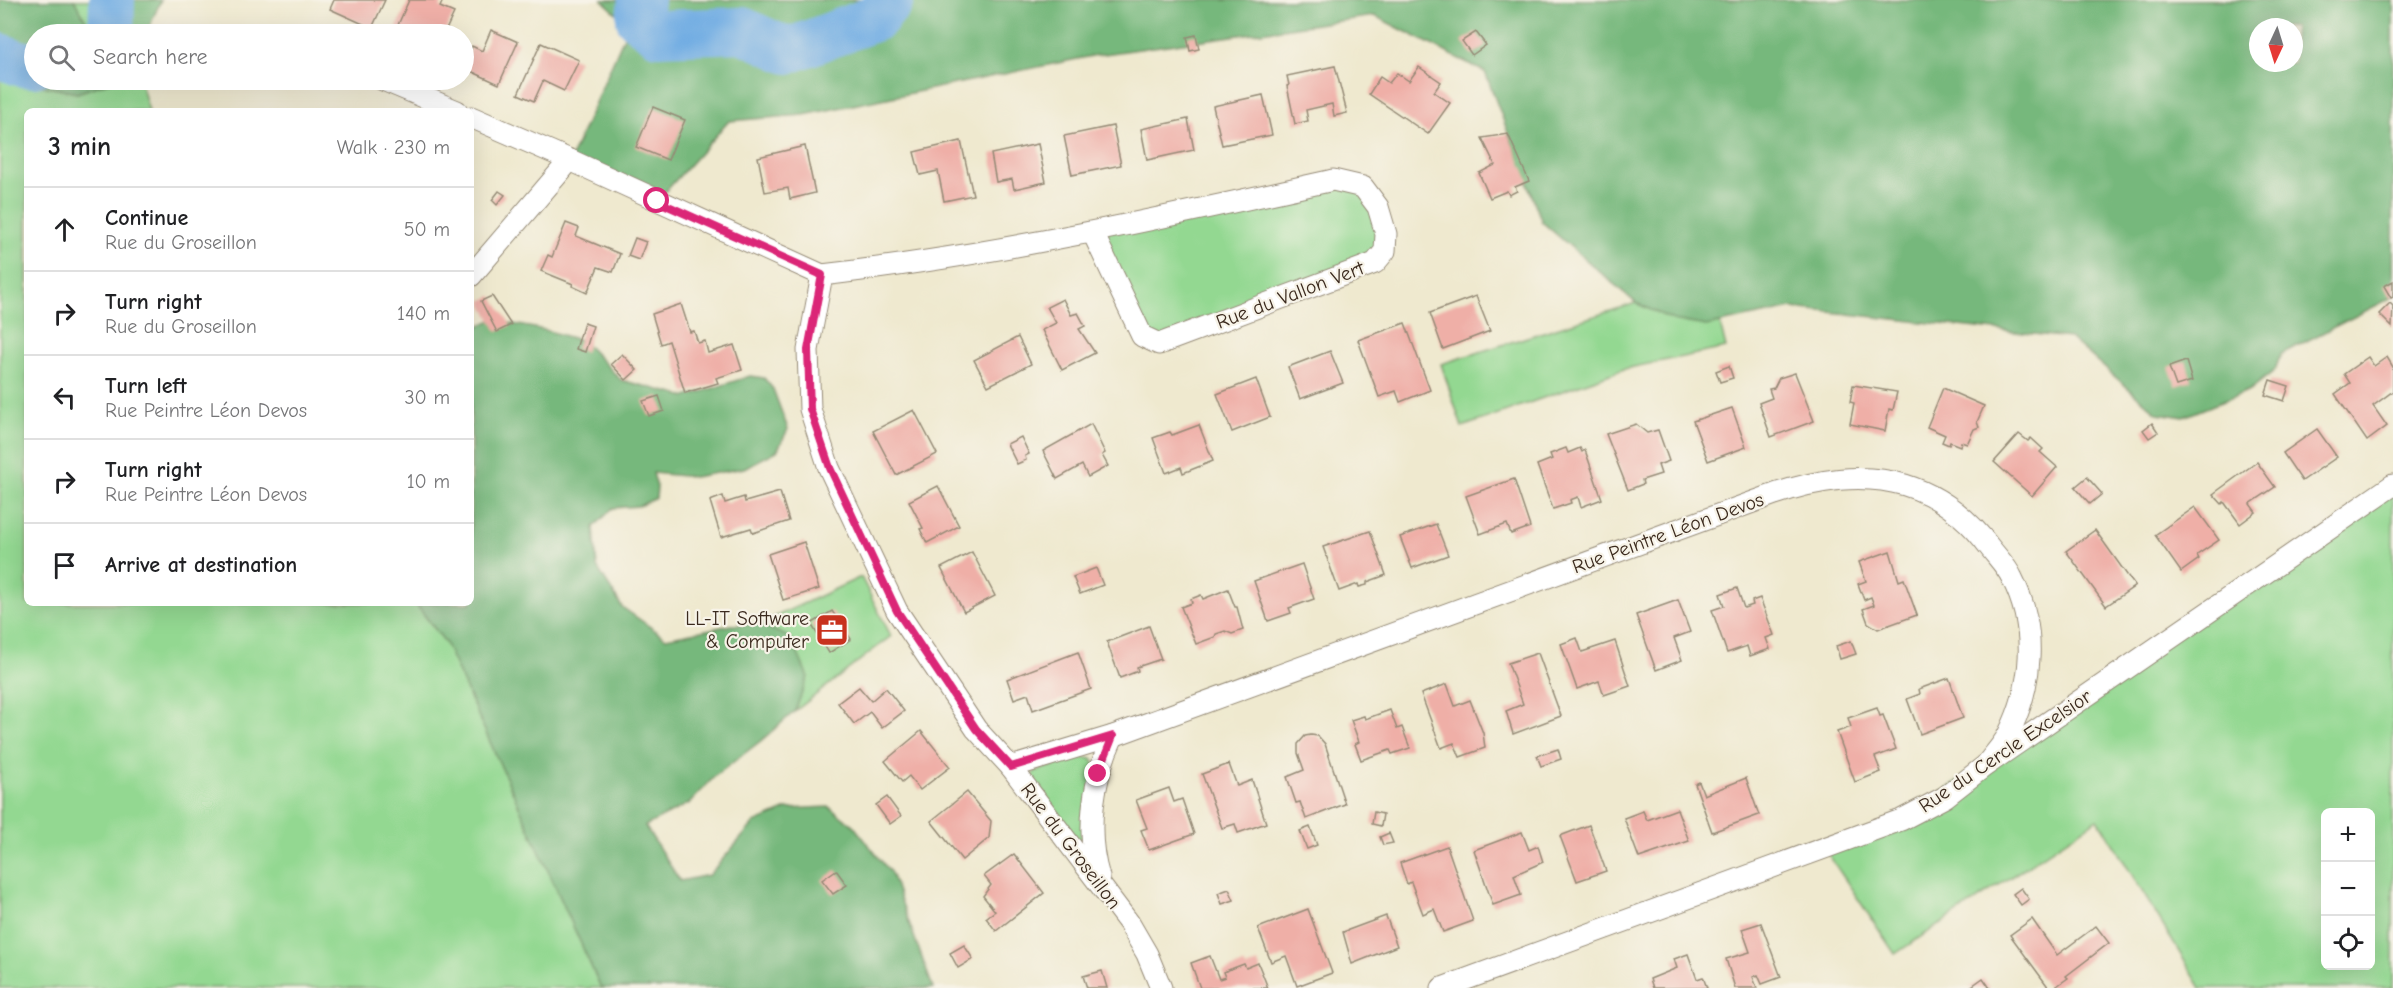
<!DOCTYPE html>
<meta charset="utf-8">
<style>
body{margin:0;font-family:"Comic Neue",sans-serif;background:#f2f2f2;color:#202124}
.controls{position:absolute;right:18px;bottom:18px;display:grid;overflow:hidden;border-radius:9px;box-shadow:0 6px 24px #0002}
.controls button{width:54px;height:54px;display:grid;place-items:center;padding:0;border:0;border-bottom:2px solid #e0e0e0;background:#fff;color:#202124;font:30px sans-serif}
.compass{position:absolute;left:2249px;top:18px;width:54px;height:54px;border-radius:50%;background:#fff;box-shadow:0 6px 24px #0002;rotate:184deg}
.stop{position:absolute;width:18px;height:18px;margin:-14px;border:4px solid #db2777;border-radius:50%;background:#fff}
.stop.end{background:#db2777;border-color:#fff;box-shadow:0 2px 6px #0008}
.list{margin:0;padding:0;list-style:none}
h2{display:flex;justify-content:space-between;align-items:center;height:78px;margin:0;padding:0 24px;font-size:26px}
h2 small{font-size:20px;font-weight:400;color:#757577}
.list li{display:grid;grid-template-columns:39px 1fr auto;gap:18px;align-items:center;box-sizing:border-box;height:84px;padding:0 24px;border-top:2px solid #e0e0e0}
.list b{display:block;font-size:22px;white-space:nowrap}
.list p{margin:0;font-size:20px;white-space:nowrap;color:#757577}
.list em{font-size:20px;font-style:normal;color:#757577}
.icon{flex:none;width:33px;height:33px;fill:none;stroke:currentColor;stroke-width:2;stroke-linecap:round;stroke-linejoin:round}
.map{position:relative;flex:none;width:2393px;height:988px;overflow:hidden}
.search{position:absolute;background:#fff;box-shadow:0 6px 24px #0002;left:24px;top:24px;width:450px;height:66px;display:flex;align-items:center;gap:15px;box-sizing:border-box;padding:0 21px;border-radius:33px;color:#757577;font-size:22px}
.panel{position:absolute;background:#fff;box-shadow:0 6px 24px #0002;left:24px;top:108px;width:450px;height:498px;border-radius:9px}
.map>svg:first-child{display:block}
</style>
<div class="map">
<svg width="2393" height="988" viewBox="0 0 2393 988">
<rect width="100%" height="100%" fill="#f7f3e8"/>
<filter id="ink" filterUnits="userSpaceOnUse"><feTurbulence type="fractalNoise" baseFrequency=".0167" numOctaves="2"/><feDisplacementMap in="SourceGraphic" scale="12" xChannelSelector="R" yChannelSelector="G"/><feConvolveMatrix kernelMatrix="1 2 1 2 8 2 1 2 1" color-interpolation-filters="sRGB"/></filter>
<filter id="wash" filterUnits="userSpaceOnUse"><feTurbulence type="fractalNoise" baseFrequency=".008" numOctaves="4" result="noise"/><feDisplacementMap in="SourceGraphic" scale="24" xChannelSelector="R" yChannelSelector="G"/><feGaussianBlur stdDeviation="1.35" result="paint"/><feColorMatrix in="noise" values="0 0 0 0 0 0 0 0 0 0 0 0 0 0 0 0 0 1.4 0 .05"/><feComposite in="paint" operator="in"/></filter>
<g filter="url(#wash)">
<rect width="100%" height="100%" fill="#efe9cf"/>
<g fill="#93d891" stroke="#678158" stroke-width="1.5" fill-rule="evenodd">
<path d="M74,0H112L111,17L89,26Z"/>
<path d="M0,67L15,80L77,93L115,80H140L149,111H27V603H415L445,642L601,988H0Z"/>
<path d="M1333,180L1363,187L1385,251L1159,344L1142,336L1093,233Z"/>
<path d="M1636,303C1664,316 1689,329 1720,323L1726,348L1624,369L1462,427L1441,364Z"/>
<path d="M2393,485V988H2201L2098,819L1895,954L1824,848L1901,820ZM2326,812H2370V966H2326Z"/>
<path d="M861,577L891,636L795,711L807,676L791,638L759,624Z"/>
<path d="M1083,757L1092,759L1095,765L1086,840L1078,842L1030,781L1035,771Z"/>
</g>
<g fill="#76b87b" stroke="#58714c" stroke-width="1.5" fill-rule="evenodd">
<path d="M0,0H74L89,26L111,17L112,0H161L146,34H34V80H115L77,93L15,80L0,67Z"/>
<path d="M602,0H2393V297L2281,354L2275,370L2250,390L2184,417L2157,413L2070,338L1792,308L1706,326L1673,320L1636,303L1542,222L1485,72L1375,16L1097,55L804,115L729,121L657,201L570,160L629,25ZM2258,27H2294V63H2258Z"/>
<path d="M492,320L545,330L583,341L621,380L686,397L750,376L764,378L773,389L788,429L777,451L744,468L694,477L653,473L657,487L656,498L639,506L613,508L594,527L597,567L622,607L666,638L731,625L759,624L791,638L808,677L795,711L762,740L715,776L690,803L645,826L680,881L709,875L754,823L787,809L829,807L853,825L891,873L933,988H601L445,642L415,603H471V329Z"/>
</g>
<g fill="none" stroke-linecap="round" stroke-linejoin="round">
<g stroke="#72ade3" stroke-width="46">
<path d="M641,0L639,19L658,33L742,30L788,51L876,18L891,0"/>
<path d="M111,34L112,0"/>
<path d="M0,56L22,64L34,65"/>
</g>
</g>
<g id="blocks">
<g fill="#efafa7">
<path d="M334,0H385L372,28L330,9Z"/>
<path d="M409,0H443L440,7L454,13L444,34H394Z"/>
<path d="M491,30L518,42L499,84L464,68L472,46L482,51Z"/>
<path d="M1476,32L1486,45L1472,55L1462,41Z"/>
<path d="M1196,35L1199,49L1190,51L1187,37Z"/>
<path d="M541,43L579,60L564,91L543,81L534,101L518,94Z"/>
<path d="M1335,66L1347,113L1334,116L1332,104L1306,110L1308,121L1295,124L1287,86L1289,85L1287,76Z"/>
<path d="M1419,67L1441,82L1434,92L1450,103L1428,134L1369,94L1380,77L1389,83L1397,73L1409,81Z"/>
<path d="M1263,95L1272,135L1222,145L1213,106Z"/>
<path d="M653,107L685,120L668,160L636,147Z"/>
<path d="M1188,119L1194,150L1147,160L1141,129Z"/>
<path d="M1113,126L1121,165L1072,175L1064,136Z"/>
<path d="M1508,134L1529,181L1515,187L1517,191L1509,195L1507,191L1490,198L1479,173L1495,165L1482,138Z"/>
<path d="M961,141L973,195L944,201L938,171L920,175L914,152Z"/>
<path d="M1038,144L1046,182L1014,189L1012,179L996,182L991,154Z"/>
<path d="M805,146L815,193L790,199L788,188L765,192L758,157Z"/>
<path d="M499,191L505,195L497,205L492,200Z"/>
<path d="M566,223L579,228L576,236L620,254L613,272L598,267L587,293L572,286L573,284L541,271L548,255L552,257Z"/>
<path d="M635,238L646,242L639,260L628,256Z"/>
<path d="M2393,281V297L2391,298L2384,286Z"/>
<path d="M492,296L511,325L497,332L481,301Z"/>
<path d="M1476,296L1490,331L1443,349L1430,313Z"/>
<path d="M1063,299L1071,315L1078,313L1085,326L1079,329L1095,353L1062,370L1042,330L1056,323L1047,307Z"/>
<path d="M2390,303L2393,306L2392,327L2379,314Z"/>
<path d="M681,304L690,332L694,331L698,343L705,341L708,353L734,345L742,370L716,378L718,383L685,393L669,341L661,344L652,314Z"/>
<path d="M584,323L593,326L585,352L576,349Z"/>
<path d="M1405,323L1430,390L1400,402L1396,391L1379,397L1358,340Z"/>
<path d="M1018,337L1031,364L988,386L974,360Z"/>
<path d="M1330,351L1343,383L1300,399L1288,367Z"/>
<path d="M622,354L637,370L626,380L611,364Z"/>
<path d="M2368,357L2374,366L2387,357L2393,367V391L2373,406L2387,426L2367,441L2335,394L2350,383L2344,374Z"/>
<path d="M2186,361L2192,381L2176,386L2169,367Z"/>
<path d="M1729,366L1733,378L1720,382L1716,371Z"/>
<path d="M1795,373L1814,421L1771,437L1759,403L1772,398L1769,389L1774,388L1779,378Z"/>
<path d="M1256,379L1270,417L1232,432L1217,394Z"/>
<path d="M2270,380L2289,386L2284,401L2265,395Z"/>
<path d="M1853,385L1897,392L1893,410L1889,409L1885,431L1850,424L1854,403L1850,402Z"/>
<path d="M1943,388L1984,406L1977,422L1979,427L1974,429L1967,444L1961,442L1960,446L1950,442L1949,445L1942,442L1945,435L1927,427Z"/>
<path d="M659,396L664,411L649,416L643,401Z"/>
<path d="M1732,408L1746,447L1708,461L1693,421Z"/>
<path d="M914,410L937,454L896,475L873,431Z"/>
<path d="M2152,423L2158,432L2149,438L2143,430Z"/>
<path d="M1091,424L1105,453L1102,455L1108,466L1088,477L1082,465L1057,479L1043,451Z"/>
<path d="M1636,424L1647,433L1658,430L1669,461L1658,465L1661,474L1642,480L1643,484L1628,490L1606,434Z"/>
<path d="M1199,425L1213,461L1183,473L1181,467L1166,473L1153,438L1170,432L1172,435Z"/>
<path d="M2317,429L2337,457L2302,481L2283,453Z"/>
<path d="M2019,434L2028,441L2031,438L2043,449L2040,452L2057,467L2032,496L1994,462Z"/>
<path d="M1021,437L1029,454L1025,456L1026,460L1017,464L1007,444Z"/>
<path d="M1566,448L1568,453L1580,448L1582,452L1585,450L1602,499L1581,507L1578,497L1570,500L1571,503L1553,509L1537,465L1552,459L1550,454Z"/>
<path d="M2257,462L2275,487L2250,504L2256,512L2240,524L2224,502L2222,504L2213,494Z"/>
<path d="M2087,477L2102,494L2090,504L2075,487Z"/>
<path d="M1514,479L1530,527L1511,534L1507,524L1480,534L1466,496Z"/>
<path d="M938,486L959,526L927,543L920,529L923,528L909,501Z"/>
<path d="M780,492L789,521L753,533L751,528L721,537L710,501L723,496L725,503L744,497L745,502Z"/>
<path d="M2195,507L2219,540L2197,555L2199,559L2181,572L2155,535Z"/>
<path d="M1436,524L1448,555L1412,568L1400,537Z"/>
<path d="M2095,530L2135,586L2106,606L2066,551Z"/>
<path d="M1370,531L1386,575L1367,582V585L1359,587L1358,584L1339,591L1323,547Z"/>
<path d="M804,542L819,589L783,600L768,554Z"/>
<path d="M1890,551L1899,581L1904,579L1917,615L1878,629L1868,623L1863,609L1874,605L1871,597L1864,600L1858,584L1866,581L1859,562Z"/>
<path d="M972,552L995,596L964,612L941,568Z"/>
<path d="M1302,564L1314,599L1289,608L1291,613L1268,621L1254,581Z"/>
<path d="M1096,568L1103,585L1080,594L1073,577Z"/>
<path d="M1737,588L1744,608L1753,605L1752,601L1760,598L1774,635L1766,638L1770,649L1750,656L1747,646L1727,653L1712,610L1724,606L1720,594Z"/>
<path d="M1228,589L1235,607H1237L1243,630L1232,634L1225,631L1216,634L1215,637L1196,644L1181,607L1192,603L1191,599L1201,595L1203,599Z"/>
<path d="M1678,600L1690,632L1674,638L1682,660L1656,670L1636,615Z"/>
<path d="M832,611L851,639L829,653L811,624Z"/>
<path d="M1149,626L1161,659L1137,667L1138,671L1120,678L1107,642Z"/>
<path d="M1577,638L1582,652L1615,641L1630,686L1604,695L1599,681L1577,689L1561,644Z"/>
<path d="M1851,641L1856,654L1840,659L1836,646Z"/>
<path d="M1078,652L1091,689L1033,710L1028,694L1014,699L1007,679Z"/>
<path d="M1538,653L1561,716L1513,734L1506,711L1523,704L1508,663Z"/>
<path d="M1949,678L1963,718L1920,734L1907,699L1920,694L1919,689Z"/>
<path d="M1447,684L1455,706L1470,700L1483,733L1485,748L1460,757L1454,743L1441,748L1421,694Z"/>
<path d="M859,687L871,701L886,688L904,711L882,728L870,712L854,724L838,703Z"/>
<path d="M1877,708L1880,716L1883,715L1896,749L1875,757L1881,772L1855,782L1837,732L1851,727L1848,718Z"/>
<path d="M1390,710L1397,729L1402,727L1410,748L1392,754L1390,750L1361,760L1355,744L1359,742L1351,720L1364,716L1365,719Z"/>
<path d="M921,731L950,767L920,790L909,776L902,782L885,761Z"/>
<path d="M1311,735L1318,736L1325,744L1345,804L1306,819L1300,802L1296,803L1287,777L1304,770L1298,753V744L1305,736Z"/>
<path d="M1558,749L1561,759L1541,766L1537,756Z"/>
<path d="M1229,764L1237,786L1252,780L1266,823L1238,833L1235,824L1222,828L1202,774Z"/>
<path d="M1746,778L1759,815L1712,832L1695,784L1699,782L1704,795Z"/>
<path d="M1169,788L1174,802L1182,799L1194,834L1149,850L1141,830L1147,828L1136,800Z"/>
<path d="M967,792L991,821L989,838L962,860L931,821Z"/>
<path d="M887,797L901,816L890,824L876,805Z"/>
<path d="M1677,809L1689,841L1639,858L1624,818L1643,811L1647,820Z"/>
<path d="M1374,812L1383,814L1381,826L1372,824Z"/>
<path d="M1589,825L1606,871L1577,881L1560,836Z"/>
<path d="M1310,827L1317,845L1307,849L1300,831Z"/>
<path d="M1522,832L1529,850L1538,846L1543,862L1514,875L1521,895L1493,905L1474,850Z"/>
<path d="M1389,833L1393,843L1383,845L1380,837Z"/>
<path d="M1447,846L1473,921L1443,932L1434,909L1423,914L1411,882L1407,884L1400,863Z"/>
<path d="M1014,854L1044,893L996,931L986,918L995,911L983,896L991,885L984,876Z"/>
<path d="M836,870L847,885L833,894L822,880Z"/>
<path d="M2021,888L2029,899L2021,905L2013,894Z"/>
<path d="M1229,889L1234,900L1222,904L1218,893Z"/>
<path d="M1308,909L1332,973L1297,986L1286,956L1271,962L1258,928Z"/>
<path d="M1386,916L1397,946L1352,964L1343,932Z"/>
<path d="M2032,919L2057,955L2096,926L2109,943L2066,976L2068,978L2054,988H2049L2010,935Z"/>
<path d="M1761,923L1781,977L1762,984L1758,975L1753,977L1757,988H1735L1726,959L1750,952L1742,929Z"/>
<path d="M964,945L973,959L958,968L950,953Z"/>
<path d="M1688,954L1697,979L1703,977L1707,988H1653L1650,979L1677,968L1674,959Z"/>
<path d="M1210,956L1219,979L1225,977L1223,972L1244,964L1246,968L1258,963L1268,988H1200L1191,963Z"/>
<path d="M1102,971L1107,988H1087L1083,976Z"/>
<path d="M1983,978L1990,988H1969Z"/>
</g>
</g>
</g>
<g filter="url(#ink)">
<use href="#blocks" fill-opacity="0" stroke="#958a76" stroke-width="1.5"/>
<g fill="none" stroke-linecap="round" stroke-linejoin="round">
<g stroke="#958a76" stroke-width="23">
<g id="street">
<path d="M383,80L457,111"/>
<path d="M471,117L570,160L822,275"/>
<path d="M822,275C996,255 1162,218 1333,180L1363,187L1378,207L1386,234L1385,251L1375,263L1159,344L1142,336L1093,233"/>
<path d="M822,275L808,350L810,409L829,468L897,611L976,729L1011,767L1129,923L1147,954L1161,988"/>
<path d="M471,276L570,160"/>
<path d="M1011,767L1113,736L1775,494C1817,480 1861,472 1905,485C1941,496 1969,519 1991,549C1998,558 2007,567 2012,578C2038,629 2033,685 2008,735C2002,746 1993,755 1986,765"/>
<path d="M1099,877C1085,831 1093,779 1113,736"/>
<path d="M1442,988L1901,820L1945,797L1986,765L2393,485"/>
</g>
</g>
<use href="#street" stroke="#fff" stroke-width="21"/>
</g>
</g>
<g fill="none" stroke-linecap="round" stroke-linejoin="round" filter="url(#ink)">
<path stroke="#db2777" stroke-width="8" d="M657,201L822,275L808,350L810,409L830,468L897,611L976,729L1011,767L1113,736L1098,774"/>
</g>
<defs>
<g id="office-square" transform="scale(1.725)"><rect x="-9" y="-9" width="18" height="18" rx="4" fill="#c8321e" stroke="#f7f3e8"/><path d="M-6-3h4V-5.5h4V-3h4V5H-6ZM-1-4.5V-3h2v-1.5ZM-6 0V1H6V0Z" fill="#fff"/></g>
</defs>
<g fill-rule="evenodd">
<use href="#office-square" x="832" y="630"/>
</g>
<g text-anchor="middle" dominant-baseline="central" stroke-width="4.5" stroke-linejoin="round" paint-order="stroke">
<g font-size="20" fill="#3b2a1e" stroke="#f7f3e8">
<text transform="translate(1290 295) rotate(-21)">Rue du Vallon Vert</text>
<text transform="translate(1668 533) rotate(-20)">Rue Peintre Léon Devos</text>
<text transform="translate(2005 751) rotate(-34)">Rue du Cercle Excelsior</text>
<text transform="translate(1071 846) rotate(53)">Rue du Groseillon</text>
</g>
<g font-size="20" fill="#3b2a1e" stroke="#f7f3e8" text-anchor="end">
<text x="809" y="618">LL-IT Software<tspan x="809" dy="23">&amp; Computer</tspan></text>
</g>
</g>
</svg>
<div class="controls">
<button>+</button>
<button>−</button>
<button><svg class="icon" aria-label="locate" viewBox="0 0 24 24"><circle cx="12" cy="12" r="6"/><path d="M12 2v4M12 18v4M2 12h4M18 12h4"/></svg></button>
</div>
<svg class="compass" viewBox="-18 -18 36 36"><path d="M0-13l5 13h-10z" fill="#e53935"/><path d="M0 13l5-13h-10z" fill="#757577"/></svg>
<div class="stop" style="left:657px;top:201px"></div>
<div class="stop end" style="left:1098px;top:774px"></div>
<div class="search"><svg class="icon" aria-label="search" viewBox="0 0 24 24"><circle cx="10" cy="10" r="6"/><path d="M15 15l6 6"/></svg>Search here</div>
<section class="panel">
<h2>3 min<small>Walk · 230 m</small></h2>
<ul class="list">
<li><svg class="icon" aria-label="ahead" viewBox="0 0 24 24"><path d="M12 20V5M6 11l6-6 6 6"/></svg><div><b>Continue</b><p>Rue du Groseillon</p></div><em>50 m</em></li>
<li><svg class="icon" aria-label="right" viewBox="0 0 24 24"><path d="M7 20v-9h11M14 6l5 5-5 5"/></svg><div><b>Turn right</b><p>Rue du Groseillon</p></div><em>140 m</em></li>
<li><svg class="icon" aria-label="left" viewBox="0 0 24 24"><path d="M17 20v-9H6M10 6l-5 5 5 5"/></svg><div><b>Turn left</b><p>Rue Peintre Léon Devos</p></div><em>30 m</em></li>
<li><svg class="icon" aria-label="right" viewBox="0 0 24 24"><path d="M7 20v-9h11M14 6l5 5-5 5"/></svg><div><b>Turn right</b><p>Rue Peintre Léon Devos</p></div><em>10 m</em></li>
<li><svg class="icon" aria-label="arrive" viewBox="0 0 24 24"><path d="M6 21V4h12l-3 4 3 4H6"/></svg><div><b>Arrive at destination</b></div></li>
</ul>
</section>
</div>
